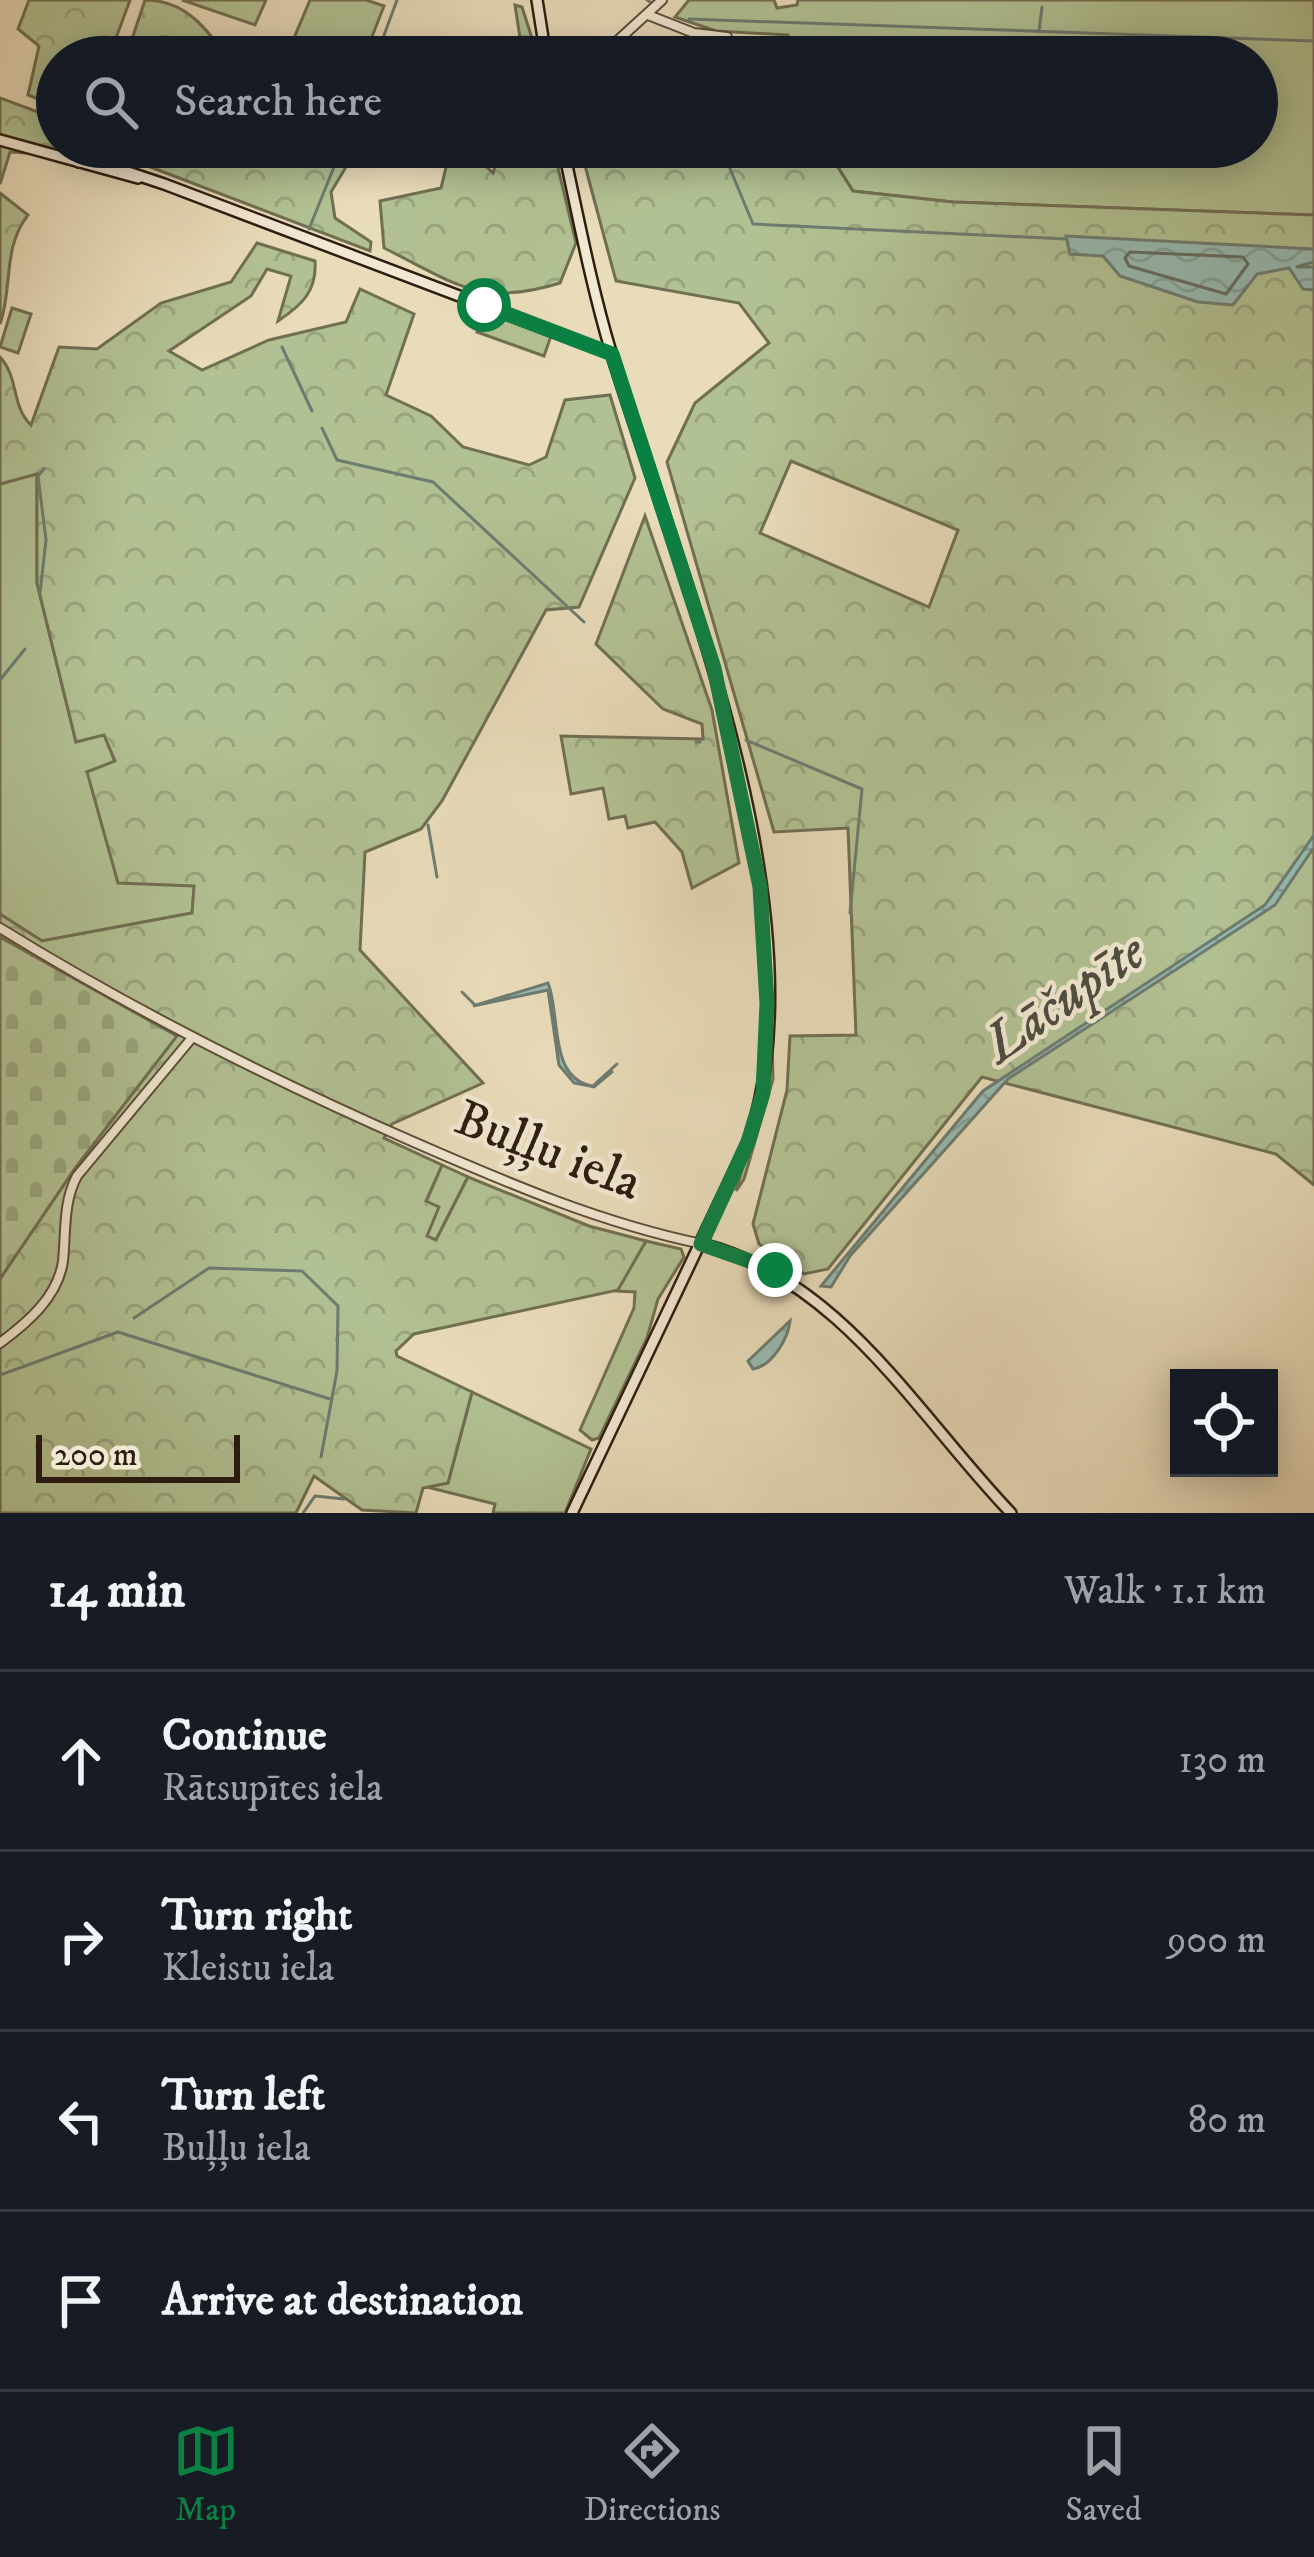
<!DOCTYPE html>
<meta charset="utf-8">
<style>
body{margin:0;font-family:"IM FELL DW Pica",serif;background:#20242c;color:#f1f3f6}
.controls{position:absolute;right:36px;bottom:36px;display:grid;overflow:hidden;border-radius:0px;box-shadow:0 6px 30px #0003}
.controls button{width:108px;height:108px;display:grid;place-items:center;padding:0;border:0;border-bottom:3px solid #363941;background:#171b24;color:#f1f3f6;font:60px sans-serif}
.scale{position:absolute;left:36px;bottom:30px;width:204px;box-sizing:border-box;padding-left:12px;border:6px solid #2d1d10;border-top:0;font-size:33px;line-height:42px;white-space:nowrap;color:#2d1d10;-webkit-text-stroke:9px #f1e8d2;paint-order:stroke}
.stop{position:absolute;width:36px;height:36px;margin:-27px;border:9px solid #0b8043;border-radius:50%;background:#fff}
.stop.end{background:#0b8043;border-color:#fff;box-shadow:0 3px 12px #0008}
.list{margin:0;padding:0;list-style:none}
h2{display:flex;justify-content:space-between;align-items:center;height:156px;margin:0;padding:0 48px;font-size:51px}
h2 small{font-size:39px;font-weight:400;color:#9ea1a6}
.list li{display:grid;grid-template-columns:78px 1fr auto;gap:36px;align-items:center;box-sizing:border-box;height:180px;padding:0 48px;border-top:3px solid #363941}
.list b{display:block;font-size:45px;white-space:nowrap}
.list p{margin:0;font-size:39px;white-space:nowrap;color:#9ea1a6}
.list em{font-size:39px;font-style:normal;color:#9ea1a6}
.icon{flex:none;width:66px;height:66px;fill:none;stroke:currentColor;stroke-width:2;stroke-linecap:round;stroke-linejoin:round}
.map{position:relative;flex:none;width:1314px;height:1513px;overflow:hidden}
.search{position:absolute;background:#171b24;box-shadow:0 6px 30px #0003;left:36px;right:36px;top:36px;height:132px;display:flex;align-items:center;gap:30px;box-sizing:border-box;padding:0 42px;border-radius:66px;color:#9ea1a6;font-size:45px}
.sheet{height:876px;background:#171b24}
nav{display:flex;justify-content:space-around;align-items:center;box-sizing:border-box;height:168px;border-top:3px solid #363941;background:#171b24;font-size:33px;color:#9ea1a6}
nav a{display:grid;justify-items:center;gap:6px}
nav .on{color:#0b8043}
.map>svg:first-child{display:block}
</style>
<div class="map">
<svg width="1314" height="1513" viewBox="0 0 1314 1513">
<defs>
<pattern id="forest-crowns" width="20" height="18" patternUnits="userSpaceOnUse" patternTransform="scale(3)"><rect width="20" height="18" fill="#b2c193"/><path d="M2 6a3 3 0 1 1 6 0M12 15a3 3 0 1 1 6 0" fill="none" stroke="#99a57e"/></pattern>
<pattern id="cemetery-stones" width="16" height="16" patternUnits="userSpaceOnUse" patternTransform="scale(3)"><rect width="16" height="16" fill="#b2c193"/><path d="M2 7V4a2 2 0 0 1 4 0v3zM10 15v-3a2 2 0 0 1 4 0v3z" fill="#99a57e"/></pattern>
<pattern id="water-waves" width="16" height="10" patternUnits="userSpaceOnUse" patternTransform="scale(3)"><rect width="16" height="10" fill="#97bbb2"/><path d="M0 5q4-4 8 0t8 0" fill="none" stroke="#82a098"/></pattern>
</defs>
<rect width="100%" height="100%" fill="#e9dcba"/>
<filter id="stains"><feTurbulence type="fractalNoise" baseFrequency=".00167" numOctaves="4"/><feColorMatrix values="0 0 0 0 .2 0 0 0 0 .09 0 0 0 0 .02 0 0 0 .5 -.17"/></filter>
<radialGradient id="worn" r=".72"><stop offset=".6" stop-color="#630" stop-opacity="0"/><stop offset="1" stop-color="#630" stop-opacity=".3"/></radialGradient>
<g fill="#b2c193" stroke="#706f52" stroke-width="3">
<path d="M182,0H266L255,25Z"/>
<path d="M310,0H366L384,6L364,57H286Z"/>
<path d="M689,0H774L777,8L797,5L798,0H1314V215L953,202L853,191L825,147H1257V57H834L837,49H790L788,35L716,31L675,17Z"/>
<path d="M12,308L31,314L18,353L0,347Z"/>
<path d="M484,312L551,336L544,356L477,332Z"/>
<path d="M37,473V583L76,742L104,734L115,762L87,772L195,885L192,913L42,941L0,914V484Z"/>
<path d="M770,949L773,1079L744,1179L736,1191L768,1078Z"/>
<path d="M442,1165L468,1177L436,1240L426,1236V1202Z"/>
<path d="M646,1241L681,1249L684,1257L658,1299L647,1338L599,1438L592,1440L580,1430L634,1308L635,1292L615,1291Z"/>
<path d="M472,1392L591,1449L565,1513H493L495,1504L427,1487L448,1483Z"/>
</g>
<g fill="url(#forest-crowns)" stroke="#706f52" stroke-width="3" fill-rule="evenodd">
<path d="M29,0H130L109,57H57V106L28,95L39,46L18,29Z"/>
<path d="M145,0C185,0 205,27 227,57H126Z"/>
<path d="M515,5L522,7L538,57H523Z"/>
<path d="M651,41L838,49L834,57H658Z"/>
<path d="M0,98L57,119V147H73L71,156L10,152L0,184Z"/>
<path d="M98,147H358L331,192L335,218L371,242L370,251Z"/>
<path d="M451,147H466L493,173L501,147H553L576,243L560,283C480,308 455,283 384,248L380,201L441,188Z"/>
<path d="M580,147H825L853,191L953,202L1314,215V1185L1276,1154L982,1077L828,1269L804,1274L759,1244L753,1224L787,1090L790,1036L856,1035L848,828L774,832L667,462L695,403L769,343L739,303L616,281ZM791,461L958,530L929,607L760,533Z"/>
<path d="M0,193L28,215C2,248 13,288 0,324Z"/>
<path d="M257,243L315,261C317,291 302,305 278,321L291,276L267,269L251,296L169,351L202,370L269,340L346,322L360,289L414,314L386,395L431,416L463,447L529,465L546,457L565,400L610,395L635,478L579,607L546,610L442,801L421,829L365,852L360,950L483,1083L392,1124L384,1138L442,1165L426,1201L439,1207L427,1236L436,1240L468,1177L589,1226L646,1241L618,1290L414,1334L396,1351L397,1356L472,1392L448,1483L423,1488L416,1513L362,1510L314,1476L296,1513H0V914L42,941L192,913L194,886L118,883L87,772L115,761L104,735L76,742L37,583V474L0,484V357C19,377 11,406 31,425L59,347L97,349L161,303L231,282Z"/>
<path d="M645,516L712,710L739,863L692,888L682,852L655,822L628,828L625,816L609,819L603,788L571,794L561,736L703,739L702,724L663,709L596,644Z"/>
</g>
<path fill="url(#cemetery-stones)" stroke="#706f52" stroke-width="3" d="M0,937L177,1036L76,1167L0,1279Z"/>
<g fill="url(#water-waves)" stroke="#6d7c71" stroke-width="3">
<path d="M1066,236L1314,249V262L1296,267H1314V290L1303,289L1289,268L1257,274L1233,305L1198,302L1120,276L1103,256L1070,254Z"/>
<path d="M1314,835V847L1275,905L1008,1079L850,1256L831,1287L821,1286L983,1091L1265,905Z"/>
<path d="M548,983C561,1015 548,1079 593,1086L613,1071L594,1087L574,1083L559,1065L548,990L473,1006Z"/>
<path d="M790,1321C788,1339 772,1366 753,1369L748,1361Z"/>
</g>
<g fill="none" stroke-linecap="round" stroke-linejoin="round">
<path stroke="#626c61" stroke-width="3" d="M1130,252L1243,257L1248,264L1226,294L1129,266L1125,258Z"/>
<g stroke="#6d7c71" stroke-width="3">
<path d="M647,0L652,3"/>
<path d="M689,19L1314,41"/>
<path d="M1039,31L1042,7"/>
<path d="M676,38L684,57"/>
<path d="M376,57L397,0"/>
<path d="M721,147L753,224L1066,239"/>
<path d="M309,229L342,147"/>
<path d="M282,347L312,411"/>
<path d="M322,428L337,460L433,482L584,622"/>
<path d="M40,593L46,540L38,476L44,469"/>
<path d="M0,680L25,649"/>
<path d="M746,740L862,789L850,913"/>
<path d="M696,742H700"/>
<path d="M428,825L437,877"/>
<path d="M462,992L475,1005"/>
<path d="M557,1048L558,1059"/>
<path d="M596,1083L617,1064"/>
<path d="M134,1318L209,1268L302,1271L338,1306L337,1371L321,1457"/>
<path d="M0,1375L118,1332L330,1399"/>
<path d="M303,1513L315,1496L344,1499"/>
</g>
<g stroke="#5c4d3a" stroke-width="12">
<g id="street">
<path d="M648,15L694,33L727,37"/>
<path d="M551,57L615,43L662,0"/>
<path d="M0,928C134,1011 272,1080 416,1143C510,1184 601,1223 702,1244"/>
<path d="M0,1343C27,1323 58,1297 63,1261C66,1232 63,1202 77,1176L191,1039"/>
</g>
</g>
<g stroke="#2d1d10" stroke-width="14">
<g id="secondary">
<path d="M537,0L546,57"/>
<path d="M0,140L138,178"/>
<path d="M563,147C578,216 591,285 611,352C678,570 825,918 748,1142L572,1513"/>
<path d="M79,162L92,160L164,184L612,354"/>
<path d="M702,1244C841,1279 917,1415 1011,1513"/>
</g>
</g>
<use href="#street" stroke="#f1e8d2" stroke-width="8"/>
<use href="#secondary" stroke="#f1e8d2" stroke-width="9"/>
</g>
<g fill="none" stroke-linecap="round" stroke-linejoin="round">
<path stroke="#0b8043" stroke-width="15" d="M484,305L612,354L714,668L760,887L767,1003L763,1093L748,1142L701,1244L775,1270"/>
</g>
<g text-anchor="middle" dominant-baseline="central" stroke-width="9" stroke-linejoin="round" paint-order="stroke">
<g font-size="51" fill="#2d1d10" stroke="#f1e8d2">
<text transform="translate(548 1151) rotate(21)">Buļļu iela</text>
</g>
<g font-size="54" font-style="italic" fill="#4d4c41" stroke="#f1e8d2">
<text transform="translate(1065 999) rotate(-35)">Lāčupīte</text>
</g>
</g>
<rect width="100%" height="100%" filter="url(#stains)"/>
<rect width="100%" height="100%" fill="url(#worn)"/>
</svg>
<div class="controls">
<button><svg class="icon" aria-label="locate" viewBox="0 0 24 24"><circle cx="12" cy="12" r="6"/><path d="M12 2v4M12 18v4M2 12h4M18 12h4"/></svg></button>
</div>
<div class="scale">200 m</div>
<div class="stop" style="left:484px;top:305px"></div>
<div class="stop end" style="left:775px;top:1270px"></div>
<div class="search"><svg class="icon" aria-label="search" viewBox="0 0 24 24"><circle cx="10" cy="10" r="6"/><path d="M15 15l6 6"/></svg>Search here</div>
</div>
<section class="sheet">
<h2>14 min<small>Walk · 1.1 km</small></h2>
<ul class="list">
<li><svg class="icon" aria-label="ahead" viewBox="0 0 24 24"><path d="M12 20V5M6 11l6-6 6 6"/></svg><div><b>Continue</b><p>Rātsupītes iela</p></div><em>130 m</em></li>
<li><svg class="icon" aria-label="right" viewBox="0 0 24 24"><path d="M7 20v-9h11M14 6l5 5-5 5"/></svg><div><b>Turn right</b><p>Kleistu iela</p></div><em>900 m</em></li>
<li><svg class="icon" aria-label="left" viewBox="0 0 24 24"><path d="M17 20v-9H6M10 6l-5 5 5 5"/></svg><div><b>Turn left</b><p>Buļļu iela</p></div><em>80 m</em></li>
<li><svg class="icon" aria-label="arrive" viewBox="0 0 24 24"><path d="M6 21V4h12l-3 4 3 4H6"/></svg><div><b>Arrive at destination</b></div></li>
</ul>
</section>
<nav>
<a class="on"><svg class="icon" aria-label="map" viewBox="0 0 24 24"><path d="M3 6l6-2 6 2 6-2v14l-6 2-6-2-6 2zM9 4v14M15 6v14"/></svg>Map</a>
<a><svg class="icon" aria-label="directions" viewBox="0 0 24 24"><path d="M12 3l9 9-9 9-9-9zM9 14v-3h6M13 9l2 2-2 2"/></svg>Directions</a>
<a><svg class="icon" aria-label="saved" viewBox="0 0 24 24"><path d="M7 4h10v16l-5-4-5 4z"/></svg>Saved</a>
</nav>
